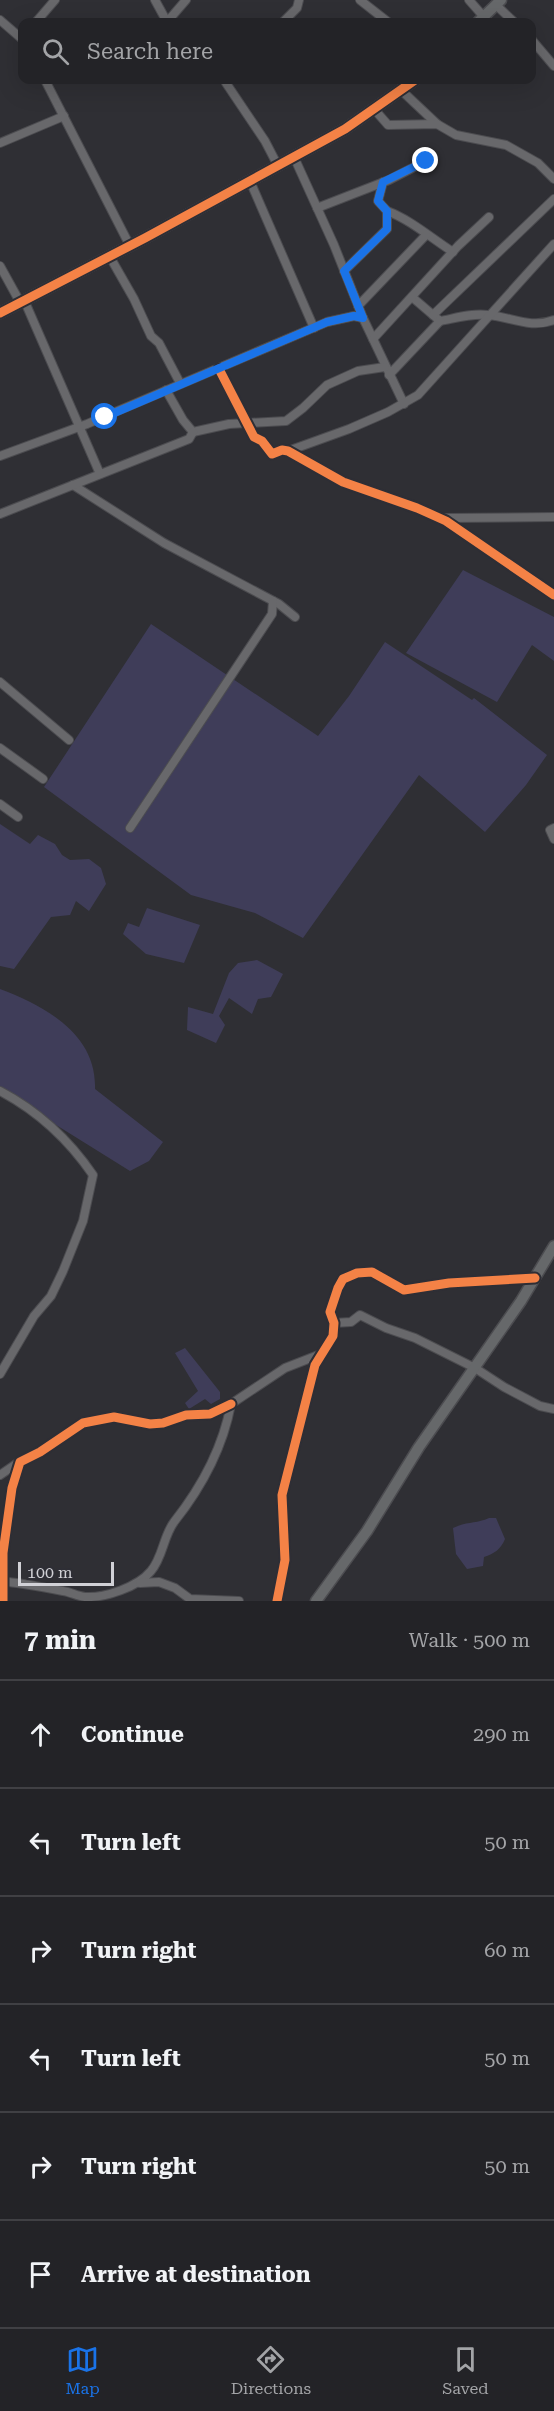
<!DOCTYPE html>
<meta charset="utf-8">
<style>
body{margin:0;font-family:"Roboto Serif",serif;background:#2f2f33;color:#f1f3f6}
.scale{position:absolute;left:18px;bottom:15px;width:96px;box-sizing:border-box;padding-left:6px;border:3px solid #d1d1d6;border-top:0;font-size:16px;line-height:21px;white-space:nowrap;color:#d1d1d6;-webkit-text-stroke:4px #2e2e35;paint-order:stroke}
.stop{position:absolute;width:18px;height:18px;margin:-14px;border:4px solid #1a73e8;border-radius:50%;background:#fff}
.stop.end{background:#1a73e8;border-color:#fff;box-shadow:0 2px 6px #0008}
.list{margin:0;padding:0;list-style:none}
h2{display:flex;justify-content:space-between;align-items:center;height:78px;margin:0;padding:0 24px;font-size:26px}
h2 small{font-size:20px;font-weight:400;color:#a3a4a7}
.list li{display:grid;grid-template-columns:39px 1fr auto;gap:18px;align-items:center;box-sizing:border-box;height:108px;padding:0 24px;border-top:2px solid #404044}
.list b{display:block;font-size:22px;white-space:nowrap}
.list em{font-size:20px;font-style:normal;color:#a3a4a7}
.icon{flex:none;width:33px;height:33px;fill:none;stroke:currentColor;stroke-width:2;stroke-linecap:round;stroke-linejoin:round}
.map{position:relative;flex:none;width:554px;height:1601px;overflow:hidden}
.search{position:absolute;background:#232327;box-shadow:0 6px 24px #0002;left:18px;right:18px;top:18px;height:66px;display:flex;align-items:center;gap:15px;box-sizing:border-box;padding:0 21px;border-radius:12px;color:#a3a4a7;font-size:22px}
.sheet{height:726px;background:#232327}
nav{display:flex;justify-content:space-around;align-items:center;box-sizing:border-box;height:84px;border-top:2px solid #404044;background:#232327;font-size:16px;color:#a3a4a7}
nav a{display:grid;justify-items:center;gap:3px}
nav .on{color:#1a73e8}
.map>svg:first-child{display:block}
</style>
<div class="map">
<svg width="554" height="1601" viewBox="0 0 554 1601">
<rect width="100%" height="100%" fill="#2f2f34"/>
<g fill="#3f3d59">
<path d="M463,570L554,617V661L532,645L497,702L406,653Z"/>
<path d="M151,624L318,736L349,696L385,642L472,700L474,698L547,755L526,785L485,832L419,775L303,938L255,913L191,895L44,787Z"/>
<path d="M0,824L30,844L38,835L55,844L62,855L70,860L89,859L101,868L106,884L89,911L76,901L70,915L51,917L14,969L0,966Z"/>
<path d="M147,908L200,925L184,963L146,954L123,934L128,923L139,927Z"/>
<path d="M257,960L283,974L271,997L258,999L252,1014L229,998L219,1016L225,1025L216,1043L187,1030L188,1007L213,1014L229,973L238,963Z"/>
<path d="M0,989C45,1006 97,1034 95,1089L163,1142L149,1161L130,1171L0,1090Z"/>
<path d="M185,1348L220,1392V1399L211,1404L205,1399L189,1409L185,1403L198,1391L175,1353Z"/>
<path d="M489,1518H496L505,1539C501,1549 494,1554 484,1557L483,1566L467,1569L456,1554L453,1528C468,1521 476,1524 489,1518Z"/>
</g>
<g fill="none" stroke-linecap="round" stroke-linejoin="round">
<g stroke="#4c4c50" stroke-width="10">
<g id="street">
<path d="M155,0L167,22"/>
<path d="M360,0L388,22"/>
<path d="M469,0L484,17"/>
<path d="M496,5L514,22"/>
<path d="M0,20L22,39"/>
<path d="M36,22L55,0"/>
<path d="M167,22L186,0"/>
<path d="M283,22L297,8L299,0"/>
<path d="M532,40L554,66"/>
<path d="M45,80L130,246"/>
<path d="M230,80L226,83L265,141L278,166"/>
<path d="M402,91L437,124"/>
<path d="M374,109L388,125L437,124L456,135L506,145L538,163L554,179"/>
<path d="M0,143L64,116"/>
<path d="M294,157L334,245L363,318L404,404"/>
<path d="M250,181L314,328"/>
<path d="M317,208L389,180L426,161"/>
<path d="M387,211C411,220 431,238 453,252"/>
<path d="M110,257L134,299L151,336L159,343L180,383"/>
<path d="M0,266L21,304"/>
<path d="M344,271L387,229V211L378,201L383,182"/>
<path d="M412,297L440,321C456,318 472,313 488,315C511,317 531,329 554,320"/>
<path d="M25,302L100,474"/>
<path d="M358,306L426,235"/>
<path d="M433,315L554,199"/>
<path d="M373,339L458,246L489,217"/>
<path d="M219,369L254,437L262,441L272,454L282,450L288,451L343,482L417,508L446,521L554,595"/>
<path d="M389,375L440,321"/>
<path d="M166,390L183,420L193,432L229,424L286,421L303,408L327,385L358,371L385,367"/>
<path d="M288,451L349,429L388,412L418,395L554,244"/>
<path d="M0,456L87,424L327,322L354,316L363,318"/>
<path d="M73,485L164,543L279,604L295,617"/>
<path d="M0,514L189,439L193,432"/>
<path d="M445,518L554,517"/>
<path d="M0,682L69,740"/>
<path d="M0,748L43,779"/>
<path d="M0,804L18,817"/>
<path d="M130,828L272,614L273,601"/>
<path d="M554,828L550,830L554,839"/>
<path d="M0,1091C38,1111 69,1140 93,1175L83,1221L63,1271L51,1296L34,1316L0,1374"/>
<path d="M334,1323L351,1322L360,1315L386,1328L415,1338L475,1368L504,1387L540,1406L554,1409"/>
<path d="M0,1475L19,1462"/>
<path d="M0,1581C21,1583 42,1587 63,1591C70,1592 77,1596 85,1597C105,1598 138,1587 151,1571C163,1557 163,1537 174,1522C201,1488 223,1447 231,1404L285,1368L321,1354"/>
<path d="M140,1583L159,1582L175,1588L190,1599L239,1601"/>
<path d="M3,1601V1553L12,1488L20,1462L40,1452L83,1423L114,1417L150,1424L163,1423L186,1415L210,1414L231,1404"/>
<path d="M277,1601L285,1560L282,1495L315,1365L333,1336L334,1323L330,1312L338,1288L343,1279L357,1273L372,1272L404,1290L449,1283L535,1278"/>
</g>
</g>
<g stroke="#4c4c50" stroke-width="13">
<g id="secondary">
<path d="M478,22L501,0"/>
<path d="M0,313L145,238L345,129L415,80"/>
<path d="M316,1601L367,1531L419,1447L521,1301L554,1246"/>
</g>
</g>
<use href="#street" stroke="#68686b" stroke-width="8"/>
<use href="#secondary" stroke="#66686a" stroke-width="10"/>
<g stroke="#2e2e35" stroke-width="13">
<g id="cycleway">
<path d="M0,313L145,238L345,129L415,80"/>
<path d="M219,369L254,437L262,441L272,454L282,450L288,451L343,482L417,508L446,521L554,595"/>
<path d="M3,1601V1553L12,1488L20,1462L40,1452L83,1423L114,1417L150,1424L163,1423L186,1415L210,1414L231,1404"/>
<path d="M277,1601L285,1560L282,1495L315,1365L333,1336L334,1323L330,1312L338,1288L343,1279L357,1273L372,1272L404,1290L449,1283L535,1278"/>
</g>
</g>
<use href="#cycleway" stroke="#f48246" stroke-width="9"/>
</g>
<g fill="none" stroke-linecap="round" stroke-linejoin="round">
<path stroke="#1a73e8" stroke-width="8" d="M105,417L327,322L354,316L363,318L344,271L387,229V211L378,201L383,182L426,161"/>
</g>
</svg>
<div class="scale">100 m</div>
<div class="stop" style="left:105px;top:417px"></div>
<div class="stop end" style="left:426px;top:161px"></div>
<div class="search"><svg class="icon" aria-label="search" viewBox="0 0 24 24"><circle cx="10" cy="10" r="6"/><path d="M15 15l6 6"/></svg>Search here</div>
</div>
<section class="sheet">
<h2>7 min<small>Walk · 500 m</small></h2>
<ul class="list">
<li><svg class="icon" aria-label="ahead" viewBox="0 0 24 24"><path d="M12 20V5M6 11l6-6 6 6"/></svg><div><b>Continue</b></div><em>290 m</em></li>
<li><svg class="icon" aria-label="left" viewBox="0 0 24 24"><path d="M17 20v-9H6M10 6l-5 5 5 5"/></svg><div><b>Turn left</b></div><em>50 m</em></li>
<li><svg class="icon" aria-label="right" viewBox="0 0 24 24"><path d="M7 20v-9h11M14 6l5 5-5 5"/></svg><div><b>Turn right</b></div><em>60 m</em></li>
<li><svg class="icon" aria-label="left" viewBox="0 0 24 24"><path d="M17 20v-9H6M10 6l-5 5 5 5"/></svg><div><b>Turn left</b></div><em>50 m</em></li>
<li><svg class="icon" aria-label="right" viewBox="0 0 24 24"><path d="M7 20v-9h11M14 6l5 5-5 5"/></svg><div><b>Turn right</b></div><em>50 m</em></li>
<li><svg class="icon" aria-label="arrive" viewBox="0 0 24 24"><path d="M6 21V4h12l-3 4 3 4H6"/></svg><div><b>Arrive at destination</b></div></li>
</ul>
</section>
<nav>
<a class="on"><svg class="icon" aria-label="map" viewBox="0 0 24 24"><path d="M3 6l6-2 6 2 6-2v14l-6 2-6-2-6 2zM9 4v14M15 6v14"/></svg>Map</a>
<a><svg class="icon" aria-label="directions" viewBox="0 0 24 24"><path d="M12 3l9 9-9 9-9-9zM9 14v-3h6M13 9l2 2-2 2"/></svg>Directions</a>
<a><svg class="icon" aria-label="saved" viewBox="0 0 24 24"><path d="M7 4h10v16l-5-4-5 4z"/></svg>Saved</a>
</nav>
